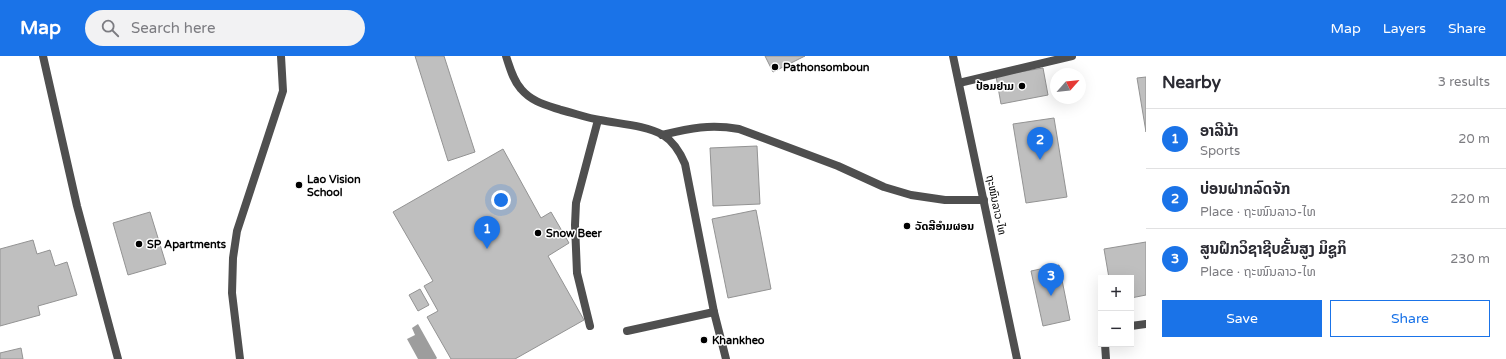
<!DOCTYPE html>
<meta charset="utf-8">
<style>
body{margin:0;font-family:"Varela Round","Noto Sans Lao",sans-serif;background:#f2f2f3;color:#2b2b33}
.controls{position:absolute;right:12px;bottom:12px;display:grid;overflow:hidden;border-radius:0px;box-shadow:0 4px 16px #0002}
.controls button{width:36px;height:36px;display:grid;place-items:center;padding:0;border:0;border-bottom:1px solid #e1e1e2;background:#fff;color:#2b2b33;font:20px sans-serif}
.compass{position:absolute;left:1050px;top:12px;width:36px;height:36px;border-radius:50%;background:#fff;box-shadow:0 4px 16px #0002;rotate:63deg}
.you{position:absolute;left:501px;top:144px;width:14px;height:14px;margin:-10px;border:3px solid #fff;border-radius:50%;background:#1a73e8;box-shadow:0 0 0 6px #1a73e833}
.badge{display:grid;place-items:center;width:26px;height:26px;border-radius:50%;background:#1a73e8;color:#fff;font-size:13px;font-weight:700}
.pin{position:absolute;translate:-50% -33px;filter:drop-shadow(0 1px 2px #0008)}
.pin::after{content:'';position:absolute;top:21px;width:14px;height:12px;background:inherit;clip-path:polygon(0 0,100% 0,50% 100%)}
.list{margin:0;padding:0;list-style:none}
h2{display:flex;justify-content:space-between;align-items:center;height:52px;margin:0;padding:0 16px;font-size:17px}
h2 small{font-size:13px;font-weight:400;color:#7c7c81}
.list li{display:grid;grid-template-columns:26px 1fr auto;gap:12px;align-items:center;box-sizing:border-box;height:60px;padding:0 16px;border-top:1px solid #e1e1e2}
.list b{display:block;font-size:15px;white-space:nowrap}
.list p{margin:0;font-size:13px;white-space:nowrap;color:#7c7c81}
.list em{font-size:13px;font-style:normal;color:#7c7c81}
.actions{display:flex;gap:8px;padding:12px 16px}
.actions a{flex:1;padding:9px 0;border:1px solid #1a73e8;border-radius:0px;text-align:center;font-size:14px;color:#1a73e8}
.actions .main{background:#1a73e8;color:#fff}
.icon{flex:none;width:22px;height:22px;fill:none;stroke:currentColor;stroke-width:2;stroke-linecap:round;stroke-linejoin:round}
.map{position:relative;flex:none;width:1146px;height:303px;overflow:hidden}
header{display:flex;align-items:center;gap:24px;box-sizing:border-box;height:56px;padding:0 20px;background:#1a73e8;color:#fff}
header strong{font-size:19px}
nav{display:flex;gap:22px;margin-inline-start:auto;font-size:14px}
.search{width:280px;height:36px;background:#f2f2f3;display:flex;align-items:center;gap:10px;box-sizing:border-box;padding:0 14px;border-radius:22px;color:#7c7c81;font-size:15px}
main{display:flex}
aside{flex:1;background:#fff}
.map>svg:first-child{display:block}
</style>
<header>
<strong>Map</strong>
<div class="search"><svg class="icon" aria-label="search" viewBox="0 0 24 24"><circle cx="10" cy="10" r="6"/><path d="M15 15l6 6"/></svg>Search here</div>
<nav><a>Map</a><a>Layers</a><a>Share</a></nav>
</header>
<main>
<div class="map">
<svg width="1146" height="303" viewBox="0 0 1146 303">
<rect width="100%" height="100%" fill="#fff"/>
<path fill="#9d9d9d" d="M418,268L437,302L436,303H418L407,283L415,279L412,272Z"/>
<g fill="#bfbfbf" stroke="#939393">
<path d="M415,0H444L475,96L448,105Z"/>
<path d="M765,0H805L773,16Z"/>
<path d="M1043,12L1048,39L1001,48L996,20Z"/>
<path d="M1146,21V76L1137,22Z"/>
<path d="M1054,62L1067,141L1026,147L1013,68Z"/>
<path d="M757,90L760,148L713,150L710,92Z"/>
<path d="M503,93L541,162L551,156L569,187L548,200L584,264L515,303H451L427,261L438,255L424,230L433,225L393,156Z"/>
<path d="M756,154L771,233L728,242L712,163Z"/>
<path d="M150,156L166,208L128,219L113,167Z"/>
<path d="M33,184L37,198L50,194L55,210L67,206L77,239L38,250L40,259L0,270V193Z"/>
<path d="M1146,186V239L1131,242V222H1109L1104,193Z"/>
<path d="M1059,209L1070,264L1043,270L1031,215Z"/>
<path d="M420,233L429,249L418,255L409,239Z"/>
<path d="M21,292L23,303H0V297Z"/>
</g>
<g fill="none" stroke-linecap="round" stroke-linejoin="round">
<g stroke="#4f4f4f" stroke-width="8">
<path d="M959,27L1072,0"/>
<path d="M590,270L577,217L575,169L576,147L598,64"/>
<path d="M1131,270L1146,268"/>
<path d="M627,275L714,256"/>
<path d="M1105,288L1106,303"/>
</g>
<g stroke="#4f4f4f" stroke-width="8">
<path d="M43,0L77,150L118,303"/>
<path d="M506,0C510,12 513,24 521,33C532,46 546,49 561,54C574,57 587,62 600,64C620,68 645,69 663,79C674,86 680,96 685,108L714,256L726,303"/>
<path d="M662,79C691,72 710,68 739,73L838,110L884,131L911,139L945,144H984"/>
<path d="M240,303L232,237L233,202L237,175L283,35L281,0"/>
</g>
<path stroke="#4f4f4f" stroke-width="8" d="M953,0L1017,303"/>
</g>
<g fill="#000" stroke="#fff" stroke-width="1.5">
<circle cx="775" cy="11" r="4"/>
<circle cx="1022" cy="30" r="4"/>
<circle cx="299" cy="129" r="4"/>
<circle cx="907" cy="170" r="4"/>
<circle cx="538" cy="177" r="4"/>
<circle cx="139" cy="188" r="4"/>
<circle cx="704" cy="284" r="4"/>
</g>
<g text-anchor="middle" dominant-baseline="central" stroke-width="3" stroke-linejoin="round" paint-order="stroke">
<g font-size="11" font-weight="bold" fill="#000" stroke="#fff" text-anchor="start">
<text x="783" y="11">Pathonsomboun</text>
<text x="1014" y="30" text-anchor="end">ປ້ອມຢາມ</text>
<text x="307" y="123">Lao Vision<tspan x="307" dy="13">School</tspan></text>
<text x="915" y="170">ວັດສີອຳມຜອນ</text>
<text x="546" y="177">Snow Beer</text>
<text x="147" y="188">SP Apartments</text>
<text x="712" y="284">Khankheo</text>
</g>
<g font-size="11" fill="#000" stroke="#fff">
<text transform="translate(996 149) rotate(78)">ຖະໜົນລາວ-ໄທ</text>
</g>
</g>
</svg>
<div class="controls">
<button>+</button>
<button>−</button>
</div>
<svg class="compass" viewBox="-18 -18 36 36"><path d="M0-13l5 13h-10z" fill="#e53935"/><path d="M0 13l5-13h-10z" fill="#7c7c81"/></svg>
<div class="you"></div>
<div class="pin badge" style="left:487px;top:193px">1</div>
<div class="pin badge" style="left:1040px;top:104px">2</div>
<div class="pin badge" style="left:1051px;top:240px">3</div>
</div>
<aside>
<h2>Nearby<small>3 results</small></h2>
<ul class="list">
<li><span class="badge">1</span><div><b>ອາລີນ້າ</b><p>Sports</p></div><em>20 m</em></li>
<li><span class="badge">2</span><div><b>ບ່ອນຝາກລົດຈັກ</b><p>Place · ຖະໜົນລາວ-ໄທ</p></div><em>220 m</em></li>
<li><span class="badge">3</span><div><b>ສູນຝຶກວິຊາຊີບຂັ້ນສູງ ມິຊູກິ</b><p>Place · ຖະໜົນລາວ-ໄທ</p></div><em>230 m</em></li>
</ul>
<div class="actions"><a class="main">Save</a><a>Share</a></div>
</aside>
</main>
